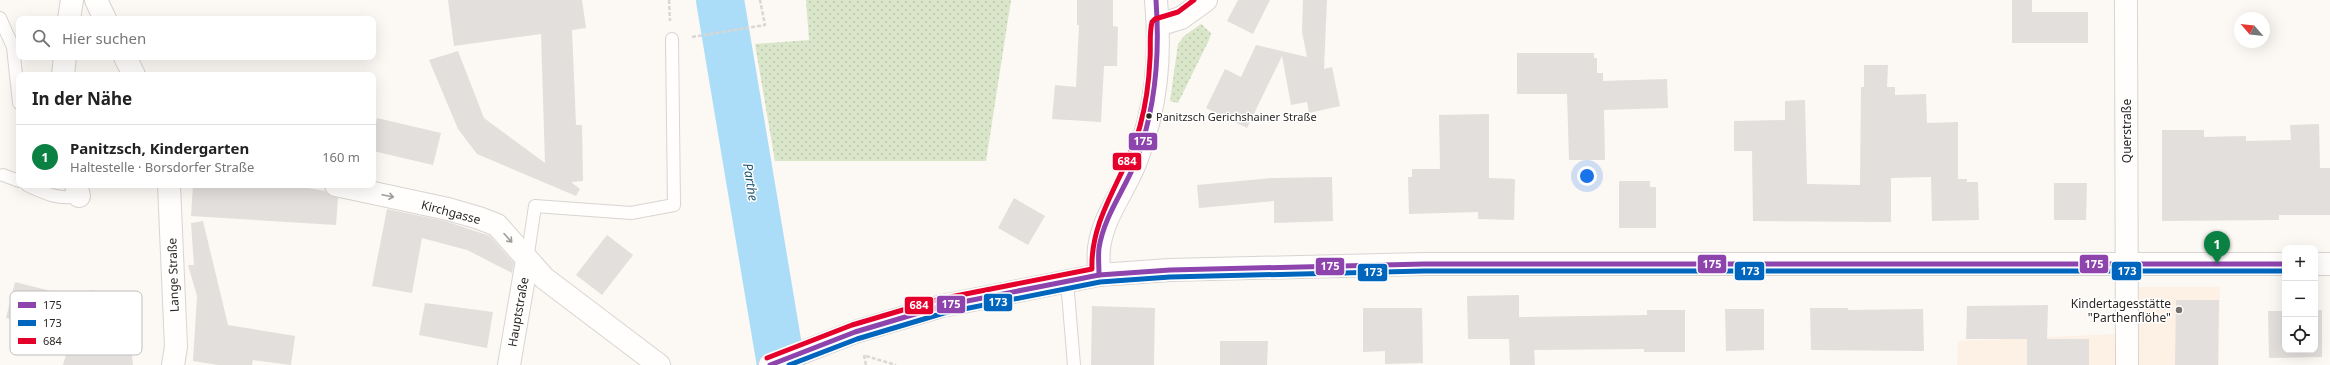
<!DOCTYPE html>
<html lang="de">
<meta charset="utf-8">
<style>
body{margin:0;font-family:"Noto Sans",sans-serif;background:#f6f6f6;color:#222}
.controls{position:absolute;right:12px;bottom:12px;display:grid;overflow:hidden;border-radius:8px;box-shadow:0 4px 16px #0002}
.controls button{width:36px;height:36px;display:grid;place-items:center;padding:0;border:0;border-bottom:1px solid #e0e0e0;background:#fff;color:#222;font:20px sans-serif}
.compass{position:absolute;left:2234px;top:12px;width:36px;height:36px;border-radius:50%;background:#fff;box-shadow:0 4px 16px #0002;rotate:298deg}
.you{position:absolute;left:1587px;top:176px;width:14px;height:14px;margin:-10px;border:3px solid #fff;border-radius:50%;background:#1a73e8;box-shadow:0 0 0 6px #1a73e833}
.badge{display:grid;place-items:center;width:26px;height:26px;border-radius:50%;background:#0b8043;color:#fff;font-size:13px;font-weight:700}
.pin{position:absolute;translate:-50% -33px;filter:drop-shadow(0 1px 2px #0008)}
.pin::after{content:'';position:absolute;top:21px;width:14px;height:12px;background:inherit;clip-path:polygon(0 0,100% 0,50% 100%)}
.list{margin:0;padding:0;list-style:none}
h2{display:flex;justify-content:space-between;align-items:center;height:52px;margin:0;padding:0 16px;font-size:17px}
h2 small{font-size:13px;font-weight:400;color:#767676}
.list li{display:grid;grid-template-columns:26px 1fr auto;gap:12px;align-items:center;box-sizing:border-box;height:64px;padding:0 16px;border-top:1px solid #e0e0e0}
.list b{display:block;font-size:15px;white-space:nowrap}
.list p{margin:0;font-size:13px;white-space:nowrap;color:#767676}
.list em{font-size:13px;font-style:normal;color:#767676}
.icon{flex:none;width:22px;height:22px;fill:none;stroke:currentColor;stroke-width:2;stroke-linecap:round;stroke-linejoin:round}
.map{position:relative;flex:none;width:2330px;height:365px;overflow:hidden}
.search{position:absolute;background:#fff;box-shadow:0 4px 16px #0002;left:16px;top:16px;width:360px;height:44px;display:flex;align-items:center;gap:10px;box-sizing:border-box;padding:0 14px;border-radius:8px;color:#767676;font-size:15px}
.panel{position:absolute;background:#fff;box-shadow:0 4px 16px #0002;left:16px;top:72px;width:360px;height:116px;border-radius:8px}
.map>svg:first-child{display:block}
</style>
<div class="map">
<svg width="2330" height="365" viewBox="0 0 2330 365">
<defs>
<pattern id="grass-dots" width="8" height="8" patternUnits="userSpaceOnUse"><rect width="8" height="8" fill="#dae6c9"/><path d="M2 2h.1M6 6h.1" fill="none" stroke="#bbc5ac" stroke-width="1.8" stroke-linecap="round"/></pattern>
</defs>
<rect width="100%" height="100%" fill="#fcf8f4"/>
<path fill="#fdf1e6" d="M2139,287H2220L2219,365H1957L1958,341L2139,333Z"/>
<g fill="url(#grass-dots)">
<path d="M806,0H1011L986,161H775L755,44L809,40Z"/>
<path d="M1201,24L1211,33L1209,40L1178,103L1170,101L1178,44L1184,36Z"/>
</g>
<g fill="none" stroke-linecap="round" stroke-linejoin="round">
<path stroke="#acddf8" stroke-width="48" d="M720,0L781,365"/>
</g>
<g fill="#e3dfdc">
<path d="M448,0H582L586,28L572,30L576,125H582L583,181L571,182L580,189L576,196L477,154L458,129L429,60L458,51L484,118L545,163L541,34L454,46Z"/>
<path d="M1077,0H1113V26L1118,27L1117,66H1104L1101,122L1052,119L1055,85L1076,87L1079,25H1077Z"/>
<path d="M1238,0H1270L1253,34L1227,21Z"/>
<path d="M1303,0H1327L1324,69L1332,67L1340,106L1309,113L1307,102L1291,105L1282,56L1247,128L1206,108L1225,69L1241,77L1256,45L1307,57L1302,32Z"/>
<path d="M2012,0H2032V12H2088V43H2012Z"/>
<path d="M1517,53H1594V58H1597V73H1603V81L1667,79L1668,108L1604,110L1605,160H1569L1567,94H1517Z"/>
<path d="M1864,65H1888L1887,87H1895V95L1926,94L1927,123L1958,122V179H1967V182H1978L1979,220L1932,221L1931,177L1891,178V222L1753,221L1752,151H1734V121L1785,120V101L1805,100L1807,184L1860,185L1861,87H1864Z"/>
<path d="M1489,114V178L1515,179L1514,220L1478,219V212L1409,214L1408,177H1412V169H1440L1439,115Z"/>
<path d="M377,118L441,133L433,165L373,151V137Z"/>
<path d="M2319,124L2320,168H2330V215H2279V220L2162,221V130H2204V137L2246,136V141L2291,140L2290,125Z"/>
<path d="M1332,177L1333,221L1274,223V201L1199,208L1197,185L1273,178Z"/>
<path d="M1619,181H1650V187H1656V228H1619Z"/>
<path d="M2054,183H2087L2086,220H2054Z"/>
<path d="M193,185H290L325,191L328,194L338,198L336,225L191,216Z"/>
<path d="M1014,198L1045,216L1028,245L998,228Z"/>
<path d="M387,209L445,221L490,236L514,263L512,273L467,250L422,238L412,293L372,286Z"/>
<path d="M203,221L228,325L295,336L291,365L253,360L252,365H218L193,361L197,296L188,265H194L191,223Z"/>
<path d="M607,235L633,255L602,295L576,275Z"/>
<path d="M15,282L87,300L90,290L114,296L102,343L130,339L133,365H63L72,335L6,318Z"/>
<path d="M1519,295V317L1647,315V310H1685V352H1644V349L1534,350L1535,365H1510L1509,339H1468L1467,296Z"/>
<path d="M2176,300H2219L2218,365H2175Z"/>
<path d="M425,303L493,312L487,348L419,335Z"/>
<path d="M2048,305L2047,339H2089V365H2027V339H1966L1967,306Z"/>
<path d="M1092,306L1155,308L1154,365H1091Z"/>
<path d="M1363,308H1422L1423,363L1385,364V351L1363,352Z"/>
<path d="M1810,308H1848V310L1923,309L1924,351L1811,350Z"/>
<path d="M1725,309H1764V350L1726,351Z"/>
<path d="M2315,310H2322V357L2269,358L2268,311H2285V350H2315Z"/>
<path d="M1220,341H1268L1267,365H1220Z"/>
</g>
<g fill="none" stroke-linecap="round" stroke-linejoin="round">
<g stroke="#d8d5d1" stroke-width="14">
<g id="lane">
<path d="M0,18L13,47L19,103"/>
<path d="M3,175L19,181"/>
<path d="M27,185C46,194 59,200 79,196"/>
<path d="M527,260L535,206L631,213L674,205L672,39"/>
<path d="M1067,281L1074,365"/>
</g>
</g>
<g stroke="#d8d5d1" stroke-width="24">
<g id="street">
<path d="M96,0L105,19"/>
<path d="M2126,0L2127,365"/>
<path d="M69,19L72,0"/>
<path d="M1158,25L1181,18L1206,0"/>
<path d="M125,57L134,75"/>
<path d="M63,75L65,57"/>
<path d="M76,185L79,196"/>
<path d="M169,185L176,347L173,365"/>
<path d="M336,185L448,209L479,218L497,225L544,278L659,365"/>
<path d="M509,365L527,260"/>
</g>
</g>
<g stroke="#d8d5d1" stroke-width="24">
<g id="secondary">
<path d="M2315,264H2330"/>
<path d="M1099,275C1099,266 1098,256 1099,248C1103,216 1125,190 1136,161C1157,107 1161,57 1156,0"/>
<path d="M770,365L855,332L942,306L1099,275L1170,270L1424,264H2285"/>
</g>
</g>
<g stroke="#d8d7d6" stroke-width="2.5" stroke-dasharray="4 2" stroke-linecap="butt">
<path d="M669,0L670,21"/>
<path d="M692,37L765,25L760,0"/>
<path d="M864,355L866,365"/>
<path d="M866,356L896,365"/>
</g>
<use href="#lane" stroke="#fffefd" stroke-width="12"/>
<use href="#street" stroke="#fffefd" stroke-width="22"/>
<use href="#secondary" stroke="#fffefd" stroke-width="22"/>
<g stroke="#fff" stroke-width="8">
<g id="bus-1">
<path d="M1099,275C1099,266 1098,257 1099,248C1104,216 1124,191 1136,161C1156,109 1160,55 1156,0"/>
<path d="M770,365L855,332L942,306L1099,275L1170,270L1424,264H2285"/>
</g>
</g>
<g stroke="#fff" stroke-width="8">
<path id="bus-2" d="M789,365L857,339L944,313L1100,282L1170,277L1424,271H2285"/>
</g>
<g stroke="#fff" stroke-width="8">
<path id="bus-3" d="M767,358L852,325L940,299L1092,269C1090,216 1127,175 1140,126C1146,104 1149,81 1150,59C1151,47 1149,34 1152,22L1155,19L1178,12L1194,0"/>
</g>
<use href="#bus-1" stroke="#8e44ad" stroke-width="5"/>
<use href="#bus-2" stroke="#0065bd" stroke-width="5"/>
<use href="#bus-3" stroke="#e4002b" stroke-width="5"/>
</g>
<defs><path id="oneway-shaft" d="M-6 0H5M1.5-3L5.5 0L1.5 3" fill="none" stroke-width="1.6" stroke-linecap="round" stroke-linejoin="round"/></defs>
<g stroke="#a09d9b">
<use href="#oneway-shaft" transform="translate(388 196) rotate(12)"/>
<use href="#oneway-shaft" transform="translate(508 238) rotate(48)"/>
</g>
<circle fill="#2b2724" stroke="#fff" stroke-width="1.5" cx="1149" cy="116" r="3.5"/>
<circle fill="#74706d" stroke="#fff" stroke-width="1.5" cx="2179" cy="310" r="4"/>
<g text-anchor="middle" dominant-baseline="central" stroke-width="3" stroke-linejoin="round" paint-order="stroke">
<g font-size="11" fill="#2b2724" stroke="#fff" text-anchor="start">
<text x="1156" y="116">Panitzsch Gerichshainer Straße</text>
</g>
<g font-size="12" fill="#2b2724" stroke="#fff">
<text transform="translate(2126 131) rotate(-90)">Querstraße</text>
<text transform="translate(451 212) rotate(15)">Kirchgasse</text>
<text transform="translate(173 275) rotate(-92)">Lange Straße</text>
<text transform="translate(518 312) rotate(-80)">Hauptstraße</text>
</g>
<g font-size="12" fill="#2b2724" stroke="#fff" text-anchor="end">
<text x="2171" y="303">Kindertagesstätte<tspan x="2171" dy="14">"Parthenflöhe"</tspan></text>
</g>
<g font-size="13" font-style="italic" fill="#205772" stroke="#fff">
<text transform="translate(751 182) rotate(81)">Parthe</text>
</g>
</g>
<rect x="10" y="291" width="132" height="64" rx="6" fill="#fff" stroke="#bfbebd" stroke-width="1"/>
<rect x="18" y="302" width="18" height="6" fill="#8e44ad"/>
<rect x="18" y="320" width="18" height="6" fill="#0065bd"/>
<rect x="18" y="338" width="18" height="6" fill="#e4002b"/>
<g font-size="11" fill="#2b2724">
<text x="43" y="309">175</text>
<text x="43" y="327">173</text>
<text x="43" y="345">684</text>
</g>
<g stroke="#fff" stroke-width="1.5">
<rect x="1128" y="132" width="30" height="19" rx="4" fill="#8e44ad"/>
<rect x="1112" y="152" width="30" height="19" rx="4" fill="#e4002b"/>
<rect x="1697" y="254" width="30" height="20" rx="4" fill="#8e44ad"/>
<rect x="2079" y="254" width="30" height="20" rx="4" fill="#8e44ad"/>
<rect x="1315" y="257" width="30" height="19" rx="4" fill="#8e44ad"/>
<rect x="1734" y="261" width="31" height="20" rx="4" fill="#0065bd"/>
<rect x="2111" y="261" width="31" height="20" rx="4" fill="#0065bd"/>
<rect x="1357" y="263" width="31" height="19" rx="4" fill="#0065bd"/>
<rect x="983" y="293" width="30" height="19" rx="4" fill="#0065bd"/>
<rect x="936" y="295" width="30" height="19" rx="4" fill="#8e44ad"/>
<rect x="904" y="296" width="30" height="19" rx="4" fill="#e4002b"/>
</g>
<g font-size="11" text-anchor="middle" font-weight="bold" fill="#fff">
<text x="1143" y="145">175</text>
<text x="1127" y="165">684</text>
<text x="1712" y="268">175</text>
<text x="2094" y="268">175</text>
<text x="1330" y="270">175</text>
<text x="1750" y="275">173</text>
<text x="2127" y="275">173</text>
<text x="1373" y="276">173</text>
<text x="998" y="306">173</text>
<text x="951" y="308">175</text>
<text x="919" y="309">684</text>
</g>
</svg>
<div class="controls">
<button>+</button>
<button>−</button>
<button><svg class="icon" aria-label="locate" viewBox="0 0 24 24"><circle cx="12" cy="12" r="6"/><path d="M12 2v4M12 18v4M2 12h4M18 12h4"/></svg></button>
</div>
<svg class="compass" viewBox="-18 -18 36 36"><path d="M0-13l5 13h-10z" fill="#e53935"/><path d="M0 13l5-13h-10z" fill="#767676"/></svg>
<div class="you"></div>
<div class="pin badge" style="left:2217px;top:264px">1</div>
<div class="search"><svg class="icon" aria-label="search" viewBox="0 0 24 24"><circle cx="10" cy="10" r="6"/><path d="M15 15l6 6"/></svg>Hier suchen</div>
<section class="panel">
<h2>In der Nähe<small></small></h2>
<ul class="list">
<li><span class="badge">1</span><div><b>Panitzsch, Kindergarten</b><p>Haltestelle · Borsdorfer Straße</p></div><em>160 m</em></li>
</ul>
</section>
</div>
